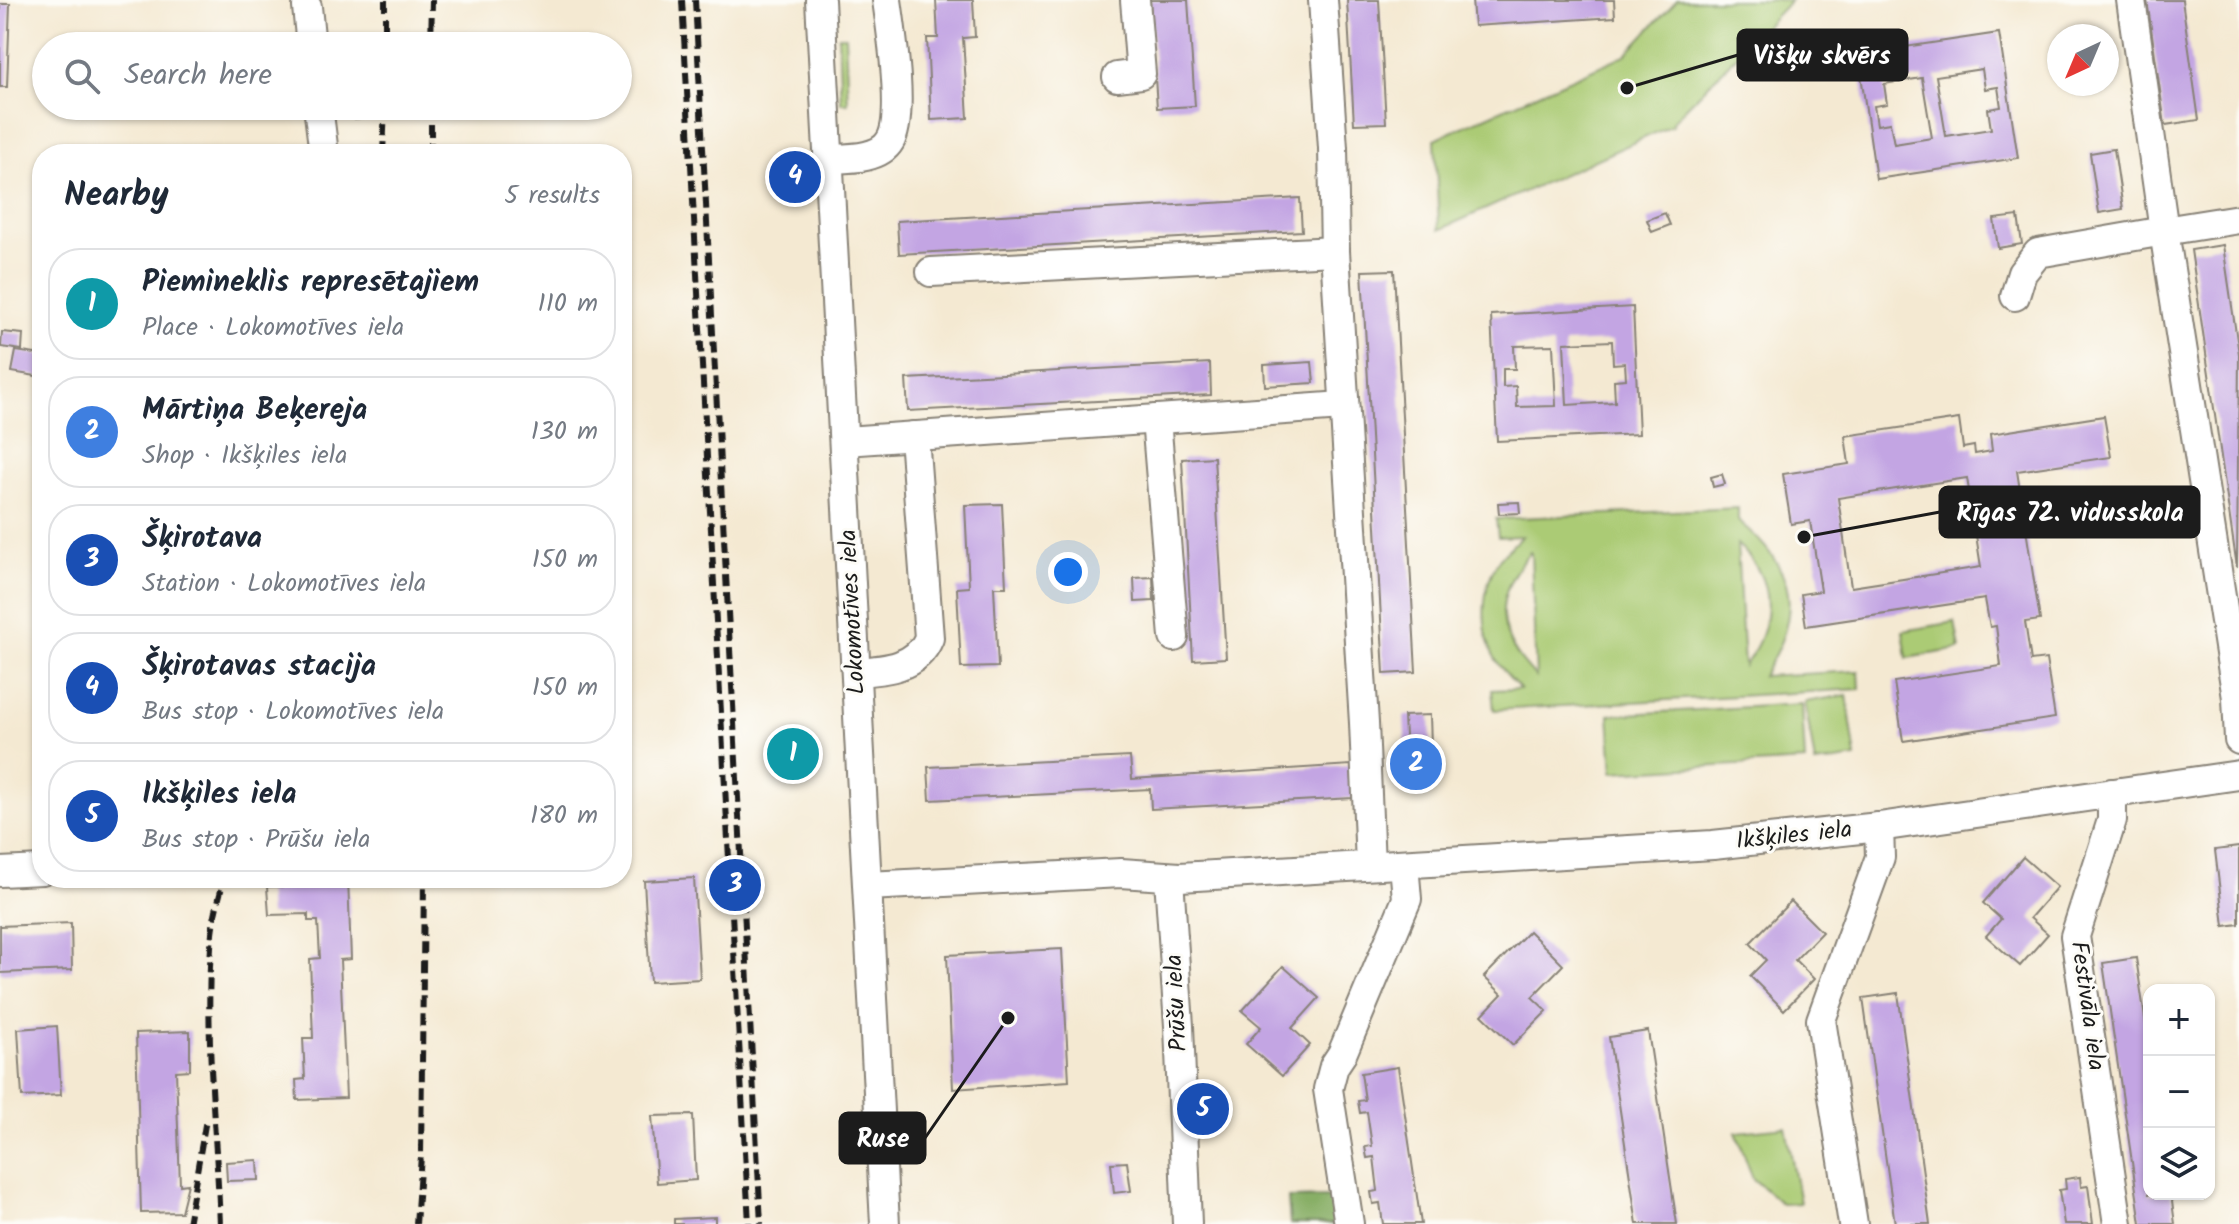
<!DOCTYPE html>
<meta charset="utf-8">
<style>
body{margin:0;font-family:Kalam,sans-serif;background:#f2f2f3;color:#1f2937}
.controls{position:absolute;right:24px;bottom:24px;display:grid;overflow:hidden;border-radius:16px;box-shadow:0 2px 6px #0004}
.controls button{width:72px;height:72px;display:grid;place-items:center;padding:0;border:0;border-bottom:2px solid #e0e1e3;background:#fff;color:#1f2937;font:40px sans-serif}
.compass{position:absolute;left:2047px;top:24px;width:72px;height:72px;border-radius:50%;background:#fff;box-shadow:0 2px 6px #0004;rotate:224deg}
.you{position:absolute;left:1068px;top:572px;width:28px;height:28px;margin:-20px;border:6px solid #fff;border-radius:50%;background:#1a73e8;box-shadow:0 0 0 12px #1a73e833}
.badge{display:grid;place-items:center;width:52px;height:52px;border-radius:50%;background:#d1495b;color:#fff;font-size:26px;font-weight:700}
.pin{position:absolute;translate:-50% -50%;border:4px solid #fff;box-shadow:0 2px 8px #0006}
.list{margin:0;padding:0;list-style:none}
h2{display:flex;justify-content:space-between;align-items:center;height:104px;margin:0;padding:0 32px;font-size:34px}
h2 small{font-size:26px;font-weight:400;color:#747a83}
.list li{display:grid;grid-template-columns:52px 1fr auto;gap:24px;align-items:center;box-sizing:border-box;height:112px;margin:0 16px 16px;padding:0 16px;border:2px solid #e0e1e3;border-radius:32px}
.list b{display:block;font-size:30px;white-space:nowrap}
.list p{margin:0;font-size:26px;white-space:nowrap;color:#747a83}
.list em{font-size:26px;font-style:normal;color:#747a83}
.icon{flex:none;width:44px;height:44px;fill:none;stroke:currentColor;stroke-width:2;stroke-linecap:round;stroke-linejoin:round}
.map{position:relative;flex:none;width:2239px;height:1224px;overflow:hidden}
.search{position:absolute;background:#fff;box-shadow:0 2px 6px #0004;left:32px;top:32px;width:600px;height:88px;display:flex;align-items:center;gap:20px;box-sizing:border-box;padding:0 28px;border-radius:44px;color:#747a83;font-size:30px}
.panel{position:absolute;background:#fff;box-shadow:0 2px 6px #0004;left:32px;top:144px;width:600px;height:744px;border-radius:32px}
.map>svg:first-child{display:block}
</style>
<div class="map">
<svg width="2239" height="1224" viewBox="0 0 2239 1224">
<rect width="100%" height="100%" fill="#fdfcf7"/>
<filter id="ink" filterUnits="userSpaceOnUse"><feTurbulence type="fractalNoise" baseFrequency=".0125" numOctaves="2"/><feDisplacementMap in="SourceGraphic" scale="16" xChannelSelector="R" yChannelSelector="G"/><feConvolveMatrix kernelMatrix="1 2 1 2 8 2 1 2 1" color-interpolation-filters="sRGB"/></filter>
<filter id="wash" filterUnits="userSpaceOnUse"><feTurbulence type="fractalNoise" baseFrequency=".006" numOctaves="4" result="noise"/><feDisplacementMap in="SourceGraphic" scale="32" xChannelSelector="R" yChannelSelector="G"/><feGaussianBlur stdDeviation="1.8" result="paint"/><feColorMatrix in="noise" values="0 0 0 0 0 0 0 0 0 0 0 0 0 0 0 0 0 1.4 0 .05"/><feComposite in="paint" operator="in"/></filter>
<g filter="url(#wash)">
<rect width="100%" height="100%" fill="#f4e9d2"/>
<g fill="#abcb74" stroke="#647448" stroke-width="2" fill-rule="evenodd">
<path d="M1677,0H1791L1672,122L1673,125L1439,230L1435,139L1625,55Z"/>
<path d="M838,36H845L848,103H841Z"/>
<path d="M1738,508V521C1797,568 1804,614 1762,676L1859,671L1860,689L1494,710L1492,690L1520,689C1512,680 1503,671 1496,660C1479,632 1481,585 1500,558C1507,550 1515,543 1522,536L1498,537L1496,519ZM1737,544C1777,580 1774,626 1744,666ZM1530,552L1531,553L1536,677C1495,636 1491,597 1530,552Z"/>
<path d="M1955,622L1960,649L1907,658L1903,631Z"/>
<path d="M1847,695L1856,758L1815,764L1805,702Z"/>
<path d="M1802,704L1805,761L1613,772L1609,715Z"/>
<path d="M1786,1127L1800,1203L1782,1204L1753,1179L1736,1132Z"/>
</g>
<path fill="#88af66" stroke="#526641" stroke-width="2" d="M1336,1197L1339,1224H1290L1288,1198Z"/>
<g id="blocks">
<g fill="#c3a5e3" fill-rule="evenodd">
<path d="M936,0H973L975,37L963,38L968,118L931,120L927,38H938Z"/>
<path d="M1150,0H1188L1195,106L1157,108Z"/>
<path d="M1347,0H1379L1386,123L1354,124Z"/>
<path d="M1472,0H1614L1615,17L1474,26Z"/>
<path d="M2147,0H2182L2199,120L2165,125Z"/>
<path d="M0,4H10L7,87H0Z"/>
<path d="M1999,33L2018,158L1876,179L1858,54ZM1982,69L1985,89L1998,87L2001,107L1988,109L1991,129L1946,136L1936,76ZM1922,78L1932,138L1894,144L1890,123L1877,125L1874,106L1887,104L1884,84Z"/>
<path d="M351,106H360L362,118L352,119Z"/>
<path d="M2114,149L2123,209L2099,213L2090,153Z"/>
<path d="M1300,198L1302,231L899,254L897,221Z"/>
<path d="M1665,213L1670,225L1652,232L1647,220Z"/>
<path d="M2018,216L2022,244L1998,248L1994,219Z"/>
<path d="M2223,245L2239,354L2237,567L2191,250Z"/>
<path d="M1394,270L1416,672L1384,674L1362,271Z"/>
<path d="M1633,307L1639,434L1497,441L1491,315ZM1612,341L1613,364L1625,363L1626,379L1614,380L1615,402L1567,405L1564,343ZM1553,345L1556,406L1517,407L1516,386L1503,387V369H1515L1514,346Z"/>
<path d="M2,332L23,334L22,350L1,347Z"/>
<path d="M16,351L42,355V377L12,372Z"/>
<path d="M1312,362L1314,383L1265,386L1264,365Z"/>
<path d="M1210,363L1211,395L908,411L906,379Z"/>
<path d="M2104,416L2111,457L2017,471L2040,620L2025,622L2031,661L2046,659L2055,718L1903,741L1894,682L2001,666L1996,626L1990,627L1985,599L1806,626L1801,594L1821,591L1810,521L1791,524L1783,474L1849,464L1845,436L1959,419L1963,448L1974,446L1975,454L1992,451L1990,434ZM1967,478L1981,567L1851,587L1838,498Z"/>
<path d="M1214,457L1226,658L1193,660L1182,459Z"/>
<path d="M1722,474L1725,484L1713,487L1711,477Z"/>
<path d="M1519,502L1520,513L1499,514L1498,503Z"/>
<path d="M1002,504L1006,587H994L998,667L961,668L957,588L969,587L965,505Z"/>
<path d="M1153,577L1154,601L1135,602L1134,578Z"/>
<path d="M1430,715L1432,776L1407,777L1404,716Z"/>
<path d="M1130,757L1132,779L1351,765L1353,798L1151,809L1150,789L930,800L928,767Z"/>
<path d="M2239,847V924L2224,926L2215,850Z"/>
<path d="M2023,857L2057,887L2030,918L2048,934L2020,966L1986,936L2001,919L1983,903Z"/>
<path d="M348,878L351,959L340,960L346,1098L297,1100L296,1080L305,1079L303,1038H313L310,959L320,958L318,921H308V914L269,915L267,887L298,886V879Z"/>
<path d="M694,878L700,979L650,982L644,881Z"/>
<path d="M1791,901L1822,932L1795,960L1814,979L1784,1010L1750,976L1766,960L1750,943Z"/>
<path d="M71,923L72,970L0,973V926Z"/>
<path d="M1529,931L1563,965L1532,997L1547,1011L1513,1045L1482,1015L1502,994L1484,977Z"/>
<path d="M1062,949L1069,1081L953,1089L947,955Z"/>
<path d="M2136,958L2149,1045V1194H2171L2175,1224H2141L2135,1183L2103,963Z"/>
<path d="M1283,966L1319,998L1292,1028L1310,1045L1282,1076L1246,1044L1261,1027L1242,1011Z"/>
<path d="M1898,993L1930,1224H1895L1863,998Z"/>
<path d="M57,1026L61,1095L22,1097L18,1029Z"/>
<path d="M190,1031V1070L176,1071L180,1185L188,1184L181,1212L141,1213L136,1033Z"/>
<path d="M1648,1031L1677,1224H1637L1609,1037Z"/>
<path d="M1398,1067L1421,1224H1383L1380,1203L1373,1204L1371,1192L1378,1191L1374,1157L1367,1158L1365,1147L1372,1146L1367,1112L1360,1113L1358,1101L1365,1100L1361,1073Z"/>
<path d="M693,1115L696,1180L657,1183L652,1116Z"/>
<path d="M258,1160L259,1180L227,1181L226,1162Z"/>
<path d="M1127,1162L1131,1191L1114,1193L1111,1163Z"/>
<path d="M2080,1177L2081,1187L2088,1186L2093,1224H2064L2059,1190L2066,1189L2065,1179Z"/>
<path d="M715,1217V1224H674V1219Z"/>
</g>
</g>
</g>
<g filter="url(#ink)">
<use href="#blocks" fill-opacity="0" stroke="#888277" stroke-width="2"/>
<g fill="none" stroke-linecap="round" stroke-linejoin="round">
<g stroke="#888277" stroke-width="32">
<g id="minor">
<path d="M820,0L885,1224"/>
<path d="M1323,0L1333,148L1335,251L1364,723L1370,865"/>
<path d="M2131,0L2164,231L2239,219"/>
<path d="M307,7L311,46"/>
<path d="M1117,77L1141,74L1135,0"/>
<path d="M318,106L324,154"/>
<path d="M827,159C846,158 879,160 890,141C905,117 891,29 887,0"/>
<path d="M931,272L1335,251"/>
<path d="M2015,296L2022,273L2038,253L2164,231L2237,698L2239,740"/>
<path d="M1156,419L1174,637"/>
<path d="M845,441L1343,406"/>
<path d="M856,672C885,670 917,668 929,638L914,436"/>
<path d="M2112,793V820L2075,936L2118,1224"/>
<path d="M0,872L42,870"/>
<path d="M1169,878L1179,1026L1187,1224"/>
<path d="M868,886L1121,873L1180,877L1713,845L1879,827L2239,775"/>
<path d="M1349,1224L1328,1089L1334,1066L1342,1054L1407,899L1404,864"/>
<path d="M1853,1224L1821,1020L1880,857L1879,827"/>
</g>
</g>
<use href="#minor" stroke="#fff" stroke-width="28"/>
<g stroke="#1c1c1c" stroke-width="6" stroke-dasharray="12 6" stroke-linecap="butt">
<path d="M682,0L749,1224"/>
<path d="M695,0L761,1224"/>
<path d="M385,46V0"/>
<path d="M431,46L432,0"/>
<path d="M383,154L385,106"/>
<path d="M431,154V106"/>
<path d="M188,1224L206,1119"/>
<path d="M220,1224C216,1127 204,1029 212,933C214,914 220,896 224,878"/>
<path d="M416,1224L421,1156L424,878"/>
</g>
</g>
</g>
<g text-anchor="middle" dominant-baseline="central" stroke-width="6" stroke-linejoin="round" paint-order="stroke">
<g font-size="24" fill="#1c1c1c" stroke="#fdfcf7">
<text transform="translate(853 612) rotate(-93)">Lokomotīves iela</text>
<text transform="translate(1794 836) rotate(-6)">Ikšķiles iela</text>
<text transform="translate(1177 1003) rotate(-93)">Prūšu iela</text>
<text transform="translate(2087 1006) rotate(82)">Festivāla iela</text>
</g>
</g>
<path fill="none" stroke="#1c1c1c" stroke-width="3" d="M1627 88L1738 55M1804 537L1940 512M1008 1018L925 1138"/>
<g fill="#1c1c1c" stroke="#fdfcf7" stroke-width="3">
<circle cx="1627" cy="88" r="8"/>
<circle cx="1804" cy="537" r="8"/>
<circle cx="1008" cy="1018" r="8"/>
</g>
<g fill="#1c1c1c" stroke="#1c1c1c" stroke-width="3">
<rect x="1738" y="30" width="169" height="50" rx="8"/>
<rect x="1940" y="487" width="259" height="50" rx="8"/>
<rect x="840" y="1113" width="85" height="50" rx="8"/>
</g>
<g font-size="26" text-anchor="middle" font-weight="bold" fill="#fff">
<text x="1822" y="64">Višķu skvērs</text>
<text x="2070" y="521">Rīgas 72. vidusskola</text>
<text x="883" y="1147">Ruse</text>
</g>
</svg>
<div class="controls">
<button>+</button>
<button>−</button>
<button><svg class="icon" aria-label="layers" viewBox="0 0 24 24"><path d="M12 4l9 5-9 5-9-5zM3 14l9 5 9-5"/></svg></button>
</div>
<svg class="compass" viewBox="-18 -18 36 36"><path d="M0-13l5 13h-10z" fill="#e53935"/><path d="M0 13l5-13h-10z" fill="#747a83"/></svg>
<div class="you"></div>
<div class="pin badge" style="left:793px;top:754px;background:#0f9aa8">1</div>
<div class="pin badge" style="left:1416px;top:764px;background:#3f7fe0">2</div>
<div class="pin badge" style="left:735px;top:885px;background:#1a4fb4">3</div>
<div class="pin badge" style="left:795px;top:177px;background:#1a4fb4">4</div>
<div class="pin badge" style="left:1203px;top:1109px;background:#1a4fb4">5</div>
<div class="search"><svg class="icon" aria-label="search" viewBox="0 0 24 24"><circle cx="10" cy="10" r="6"/><path d="M15 15l6 6"/></svg>Search here</div>
<section class="panel">
<h2>Nearby<small>5 results</small></h2>
<ul class="list">
<li><span class="badge" style="background:#0f9aa8">1</span><div><b>Piemineklis represētajiem</b><p>Place · Lokomotīves iela</p></div><em>110 m</em></li>
<li><span class="badge" style="background:#3f7fe0">2</span><div><b>Mārtiņa Beķereja</b><p>Shop · Ikšķiles iela</p></div><em>130 m</em></li>
<li><span class="badge" style="background:#1a4fb4">3</span><div><b>Šķirotava</b><p>Station · Lokomotīves iela</p></div><em>150 m</em></li>
<li><span class="badge" style="background:#1a4fb4">4</span><div><b>Šķirotavas stacija</b><p>Bus stop · Lokomotīves iela</p></div><em>150 m</em></li>
<li><span class="badge" style="background:#1a4fb4">5</span><div><b>Ikšķiles iela</b><p>Bus stop · Prūšu iela</p></div><em>180 m</em></li>
</ul>
</section>
</div>
